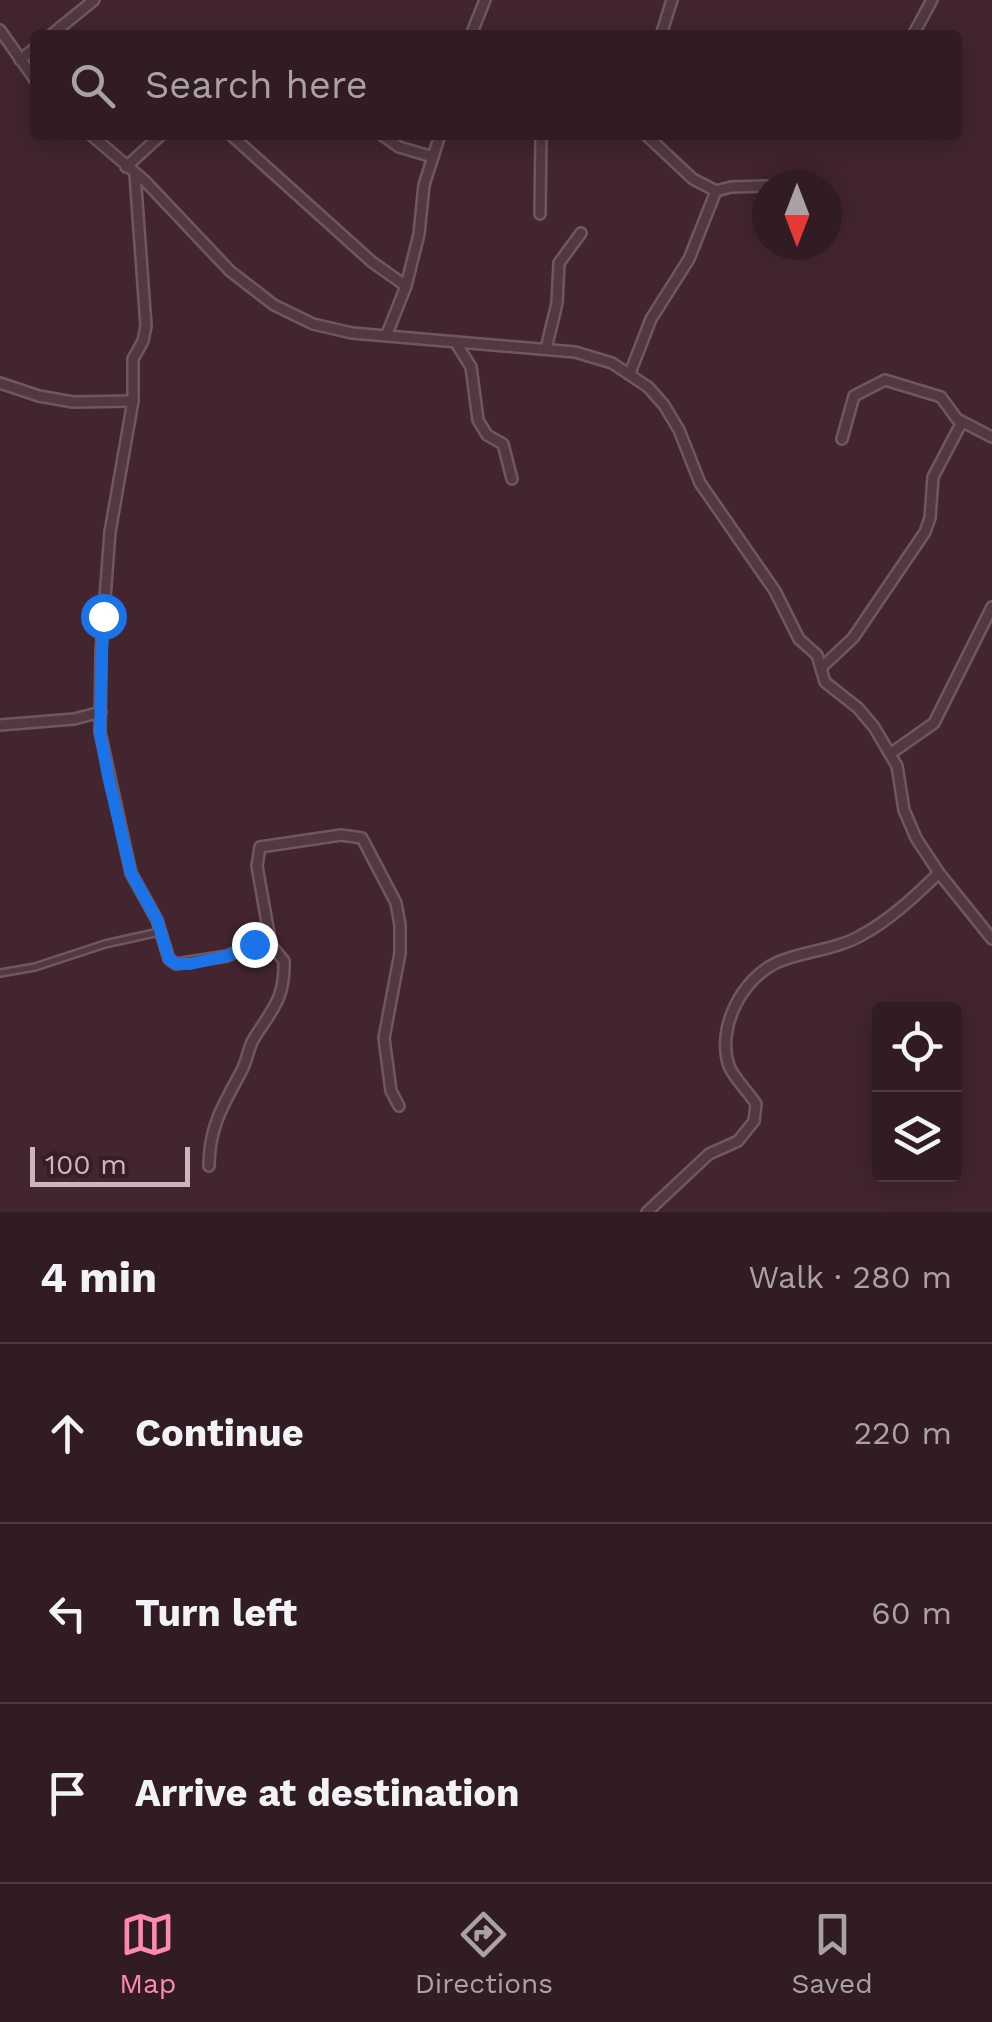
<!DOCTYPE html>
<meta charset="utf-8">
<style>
body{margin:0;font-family:"Work Sans",sans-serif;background:#3a252b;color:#f1f3f6}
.controls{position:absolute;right:30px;bottom:30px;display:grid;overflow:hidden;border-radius:10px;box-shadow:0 5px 25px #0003}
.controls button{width:90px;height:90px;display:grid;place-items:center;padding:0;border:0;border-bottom:2px solid #4d3a41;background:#321c23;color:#f1f3f6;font:50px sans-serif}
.compass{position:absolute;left:752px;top:170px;width:90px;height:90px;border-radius:50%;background:#321c23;box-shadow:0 5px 25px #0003;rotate:180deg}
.scale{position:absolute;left:30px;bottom:25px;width:160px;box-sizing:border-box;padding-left:10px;border:5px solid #ccb6bc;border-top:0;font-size:28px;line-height:35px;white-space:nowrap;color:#ccb6bc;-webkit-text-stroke:8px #371e26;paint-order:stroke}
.stop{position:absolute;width:30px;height:30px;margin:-22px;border:8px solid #1a73e8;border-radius:50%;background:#fff}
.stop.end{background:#1a73e8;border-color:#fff;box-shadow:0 2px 10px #0008}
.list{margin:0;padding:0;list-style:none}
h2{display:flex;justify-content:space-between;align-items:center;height:130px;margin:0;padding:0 40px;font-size:42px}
h2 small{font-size:32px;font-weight:400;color:#a8a1a6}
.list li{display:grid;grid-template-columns:65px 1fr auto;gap:30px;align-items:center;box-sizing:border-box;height:180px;padding:0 40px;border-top:2px solid #4d3a41}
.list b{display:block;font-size:38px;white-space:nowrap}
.list em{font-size:32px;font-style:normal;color:#a8a1a6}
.icon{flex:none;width:55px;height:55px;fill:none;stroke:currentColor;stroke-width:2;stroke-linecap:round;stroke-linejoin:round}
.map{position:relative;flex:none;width:992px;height:1212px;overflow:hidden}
.search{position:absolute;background:#321c23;box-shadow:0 5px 25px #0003;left:30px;right:30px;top:30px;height:110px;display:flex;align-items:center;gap:25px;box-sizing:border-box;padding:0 35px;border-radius:10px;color:#a8a1a6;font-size:38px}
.sheet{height:670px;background:#321c23}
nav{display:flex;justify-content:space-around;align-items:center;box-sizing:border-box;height:140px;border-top:2px solid #4d3a41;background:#321c23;font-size:28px;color:#a8a1a6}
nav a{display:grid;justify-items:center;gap:5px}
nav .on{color:#fd8aac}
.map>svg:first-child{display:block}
</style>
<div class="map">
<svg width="992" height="1212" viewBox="0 0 992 1212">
<rect width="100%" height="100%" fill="#42252f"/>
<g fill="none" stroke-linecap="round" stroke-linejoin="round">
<g stroke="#6f575f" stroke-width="10">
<path id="lane" d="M0,973L35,967L105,944L159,932"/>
</g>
<g stroke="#6f575f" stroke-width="14">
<g id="street">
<path d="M0,30L35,80"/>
<path d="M51,35L94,0"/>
<path d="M471,35L485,0"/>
<path d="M661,35L672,0"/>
<path d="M913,35L932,0"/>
<path d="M20,60L35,48"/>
<path d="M91,135L145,181L230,271L274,305L313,324L352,333L575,352L612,363L648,387L664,405L679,430L700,483L775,591L799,639L817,655L825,682L858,708L874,727L897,766L904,810L916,838L939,873L992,939"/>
<path d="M231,135L372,262L406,286"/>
<path d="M382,135L399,147L433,157"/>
<path d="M646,135L693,179L716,191"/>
<path d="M126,167L161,135"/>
<path d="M135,174L146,326L143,341L133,359V401L110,532L101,651L100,732L131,873L157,920L169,959L176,964L227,956L258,942L271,945L284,961C285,1000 272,1009 253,1040C248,1050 247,1060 242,1070C224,1104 209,1126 209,1166"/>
<path d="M540,214L541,135"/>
<path d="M387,334L406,286L419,234L424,185L440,135"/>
<path d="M456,343L471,367L478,420L487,435L503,444L512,479"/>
<path d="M546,349L557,303L559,263L581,233"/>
<path d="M630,373L651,319L689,259L716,191L731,187L767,186"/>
<path d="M0,383L39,396L73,402L133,401"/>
<path d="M842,439L854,396L885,380L941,397L957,419L992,437"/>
<path d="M822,667L853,638L925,532L930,518L933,477L962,422"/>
<path d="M0,725L74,719L101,712"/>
<path d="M890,754L934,723L992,607"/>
<path d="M271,945L257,866L260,847L341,835L362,838L396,903L400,925V953L384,1038L391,1091L399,1106"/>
<path d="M647,1212L709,1154L738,1141L754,1121L756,1104C748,1091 735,1080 729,1066C716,1028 742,978 778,962C804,951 835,950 860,936C889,921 915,896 939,873"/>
</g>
</g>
<use href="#lane" stroke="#523941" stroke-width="5"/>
<use href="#street" stroke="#523941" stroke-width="9"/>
</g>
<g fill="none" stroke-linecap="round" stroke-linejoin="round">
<path stroke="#1a73e8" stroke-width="12" d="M103,616L100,732L108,776L131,873L157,920L169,959L176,964H190L227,956L254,944"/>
</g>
</svg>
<div class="controls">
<button><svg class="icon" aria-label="locate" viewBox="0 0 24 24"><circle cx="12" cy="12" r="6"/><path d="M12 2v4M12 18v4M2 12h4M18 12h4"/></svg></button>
<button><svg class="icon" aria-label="layers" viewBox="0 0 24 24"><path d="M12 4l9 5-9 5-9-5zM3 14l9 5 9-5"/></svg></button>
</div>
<svg class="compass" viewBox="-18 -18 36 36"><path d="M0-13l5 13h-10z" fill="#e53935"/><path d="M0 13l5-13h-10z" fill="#a8a1a6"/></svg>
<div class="scale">100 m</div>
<div class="stop" style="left:103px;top:616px"></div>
<div class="stop end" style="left:254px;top:944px"></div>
<div class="search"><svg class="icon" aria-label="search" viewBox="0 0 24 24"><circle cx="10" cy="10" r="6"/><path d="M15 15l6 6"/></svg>Search here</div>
</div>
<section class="sheet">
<h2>4 min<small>Walk · 280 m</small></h2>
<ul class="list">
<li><svg class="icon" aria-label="ahead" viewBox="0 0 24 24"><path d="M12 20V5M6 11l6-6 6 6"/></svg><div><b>Continue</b></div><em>220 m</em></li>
<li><svg class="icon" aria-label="left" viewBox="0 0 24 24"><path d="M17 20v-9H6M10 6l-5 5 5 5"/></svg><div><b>Turn left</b></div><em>60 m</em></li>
<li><svg class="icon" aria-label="arrive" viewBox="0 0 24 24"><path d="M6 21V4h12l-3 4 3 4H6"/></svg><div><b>Arrive at destination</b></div></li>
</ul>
</section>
<nav>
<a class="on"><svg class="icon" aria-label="map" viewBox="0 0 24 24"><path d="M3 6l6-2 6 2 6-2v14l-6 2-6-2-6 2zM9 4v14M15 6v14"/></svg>Map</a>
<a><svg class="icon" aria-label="directions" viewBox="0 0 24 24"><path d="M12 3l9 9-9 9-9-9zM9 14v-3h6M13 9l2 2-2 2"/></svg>Directions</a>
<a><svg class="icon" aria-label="saved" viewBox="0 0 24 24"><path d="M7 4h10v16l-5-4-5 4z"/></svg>Saved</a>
</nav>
